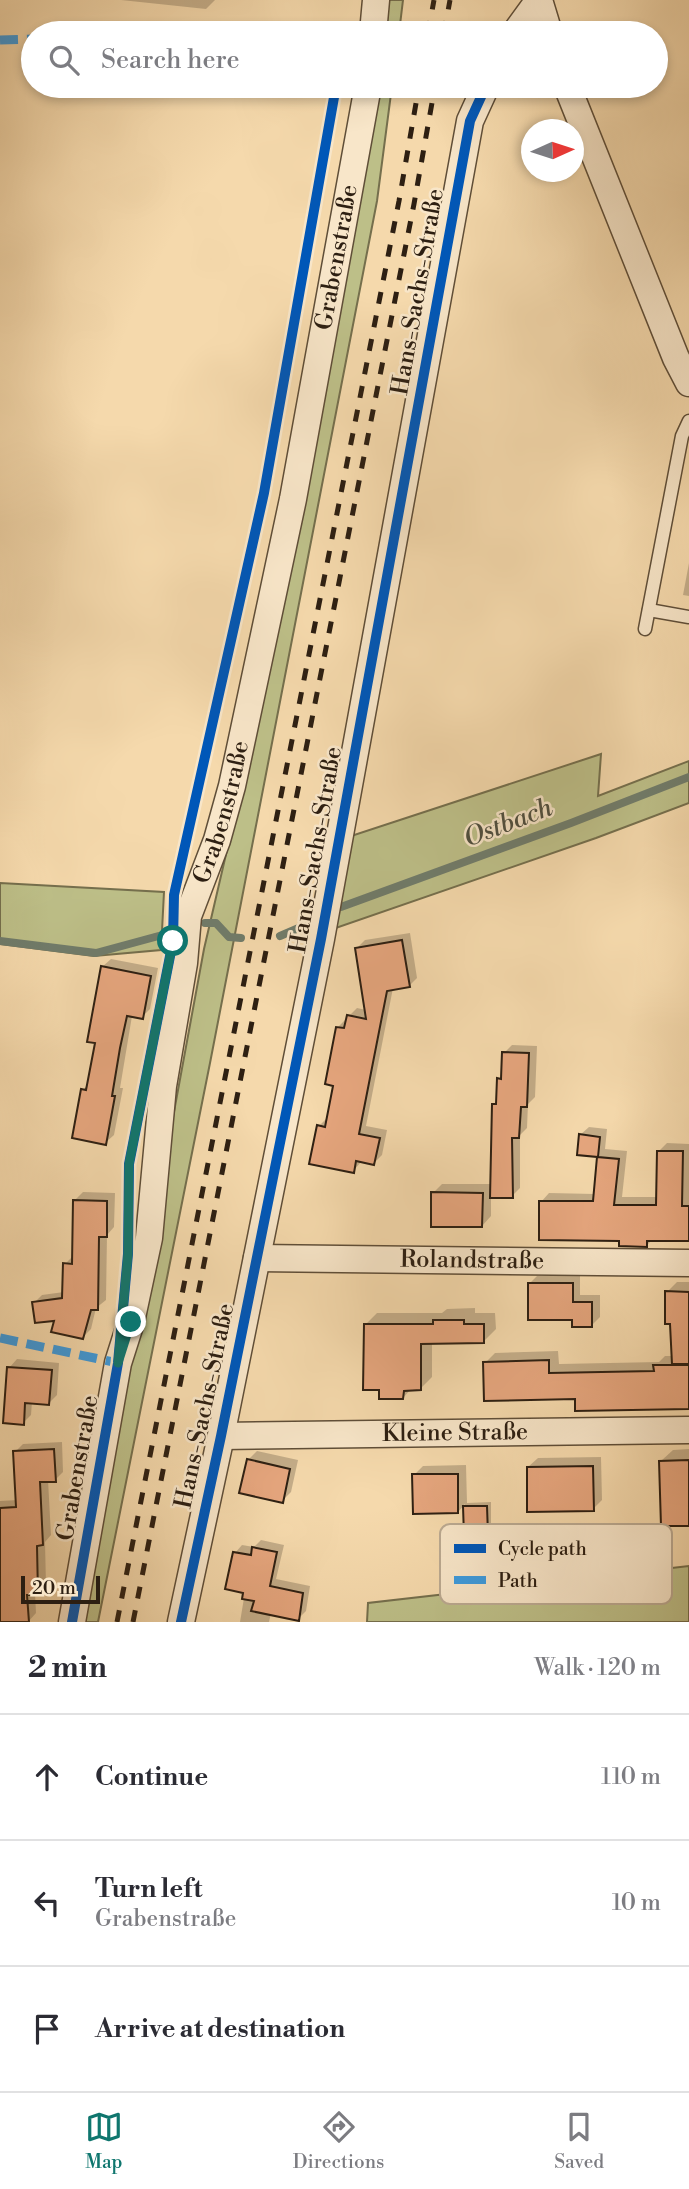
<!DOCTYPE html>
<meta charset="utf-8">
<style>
body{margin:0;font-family:"Libre Bodoni",serif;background:#f2f2f3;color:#2b2b33}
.compass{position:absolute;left:521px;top:119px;width:63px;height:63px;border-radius:50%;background:#fff;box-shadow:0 4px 10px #0003;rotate:87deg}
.scale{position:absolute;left:21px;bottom:18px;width:79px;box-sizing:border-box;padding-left:7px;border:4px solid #2d1f12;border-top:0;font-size:19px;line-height:24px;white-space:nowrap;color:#2d1f12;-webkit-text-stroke:5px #f8e6c9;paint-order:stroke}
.stop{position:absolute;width:21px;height:21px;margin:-16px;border:5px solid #0f766e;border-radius:50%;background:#fff}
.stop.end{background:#0f766e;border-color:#fff;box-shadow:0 2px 7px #0008}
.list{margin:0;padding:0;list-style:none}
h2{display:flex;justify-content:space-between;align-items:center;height:91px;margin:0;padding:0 28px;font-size:30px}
h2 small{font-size:23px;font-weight:400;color:#7c7c81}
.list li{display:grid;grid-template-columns:46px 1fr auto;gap:21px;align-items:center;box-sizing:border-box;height:126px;padding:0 28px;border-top:2px solid #e1e1e2}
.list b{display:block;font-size:26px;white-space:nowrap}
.list p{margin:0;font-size:23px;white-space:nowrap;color:#7c7c81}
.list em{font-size:23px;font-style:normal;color:#7c7c81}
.icon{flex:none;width:38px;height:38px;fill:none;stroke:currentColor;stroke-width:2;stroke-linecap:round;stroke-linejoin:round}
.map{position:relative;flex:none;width:689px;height:1622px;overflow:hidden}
.search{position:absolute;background:#fff;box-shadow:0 4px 10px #0003;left:21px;right:21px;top:21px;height:77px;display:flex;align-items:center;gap:18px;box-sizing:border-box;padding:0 24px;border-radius:38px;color:#7c7c81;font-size:26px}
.sheet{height:469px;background:#fff}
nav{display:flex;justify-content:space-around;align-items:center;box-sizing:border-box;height:98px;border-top:2px solid #e1e1e2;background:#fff;font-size:19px;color:#7c7c81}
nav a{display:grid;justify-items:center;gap:4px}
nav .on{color:#0f766e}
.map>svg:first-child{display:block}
</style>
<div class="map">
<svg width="689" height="1622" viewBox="0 0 689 1622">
<rect width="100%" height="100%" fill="#f5d9ac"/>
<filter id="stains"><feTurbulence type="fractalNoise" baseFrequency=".00286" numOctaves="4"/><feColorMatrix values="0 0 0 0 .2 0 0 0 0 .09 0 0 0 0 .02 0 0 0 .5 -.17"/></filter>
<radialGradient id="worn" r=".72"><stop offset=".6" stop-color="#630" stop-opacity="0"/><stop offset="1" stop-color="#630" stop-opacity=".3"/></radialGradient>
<g fill="#bdbf88" stroke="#756f4d" stroke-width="2">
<path d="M389,0H403L399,33H386Z"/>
<path d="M378,86H392L377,201L210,1063L98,1622H80L204,949L264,691Z"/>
<path d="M601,754L598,796L689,761V803L596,838L330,930L348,837Z"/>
<path d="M0,883L164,892L161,950L94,956L0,944Z"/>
<path d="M689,1566V1622H367L368,1603Z"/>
</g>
<g fill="#0003">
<path d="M121,0H215L206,9Z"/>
<path d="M689,563V596L683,595Z"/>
<path d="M410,933L417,978L409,986L393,988L366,1126L387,1130L382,1155L374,1163L362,1161L353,1171L319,1126L327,1118L335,1084L338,1027L357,1008L366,1010L357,948L365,940Z"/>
<path d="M111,959L158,968L150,1009L142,1017L132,1016L120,1088H123L114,1135L105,1143L83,1090L89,1083L97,1042L102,967Z"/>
<path d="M512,1045L537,1046L535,1097L528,1104L527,1128L520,1135V1188L512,1196H491V1216L482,1226L433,1193L442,1184H492L493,1105L498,1100L499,1079L503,1075L504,1053Z"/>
<path d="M589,1127L607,1129L605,1149L627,1151L622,1197H658L659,1151L667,1143L689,1144V1239H653L647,1245L620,1239L541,1202L549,1193L595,1194L599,1155L579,1153L580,1135Z"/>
<path d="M83,1192L115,1193L114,1227L107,1235L106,1300L96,1308L91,1329L83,1337L34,1303L42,1295L64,1292L65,1264L74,1255L75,1200Z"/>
<path d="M537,1276H580V1295H600V1317L592,1325L574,1318L529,1284Z"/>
<path d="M677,1282H689V1408L577,1397L485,1363L495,1353L558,1351L559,1364L659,1362L665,1356H673L667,1292Z"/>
<path d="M475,1308V1313H495L496,1329L484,1341L432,1342V1377L420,1389H411L403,1398L365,1325L377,1313H442L447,1309Z"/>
<path d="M17,1359L59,1363L57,1395L49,1403L32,1402L31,1415L23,1423L9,1368Z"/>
<path d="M62,1442L63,1472L55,1480H48L51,1535L45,1542L46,1585L35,1593L36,1613L28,1622H0V1501L18,1500L15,1452L23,1444Z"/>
<path d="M689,1449V1524L661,1461L673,1450Z"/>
<path d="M257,1451L298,1460L291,1492L282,1501L248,1460Z"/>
<path d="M601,1457L602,1500L593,1509L528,1467L538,1458Z"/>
<path d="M466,1465L467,1503L491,1502V1529L487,1534H466L465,1504L458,1512L414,1475L423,1466Z"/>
<path d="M261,1540L284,1545L276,1579L310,1586L306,1611L298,1619L271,1613L269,1622H240L245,1592L235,1553L242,1545L254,1547Z"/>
</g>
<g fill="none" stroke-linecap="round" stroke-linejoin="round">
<g stroke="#707c6b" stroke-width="8">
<path d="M341,907L571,823L689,777"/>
<path d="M205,923H216L229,937L241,938"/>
<path d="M280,936L308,924"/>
<path d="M0,941L96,953L166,934"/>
</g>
</g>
<g fill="#e6a67e" stroke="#2d1f12" stroke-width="2">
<path d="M402,940L410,987L387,991L359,1134L380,1138L374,1165L356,1161L354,1173L309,1164L317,1125L325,1127L333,1086L325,1084L336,1027L344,1028L347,1015L366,1019L355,948Z"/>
<path d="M101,966L151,976L143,1019L127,1016L120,1048L112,1096H115L106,1145L72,1138L81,1089L86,1090L95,1043L87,1042Z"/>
<path d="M502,1052L529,1053L527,1107H521L519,1138H512L513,1198H490L492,1104H496L497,1078L501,1079Z"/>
<path d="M579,1134L600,1137L598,1157L619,1159L614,1205H656L657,1151H683L682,1206H689V1241H647V1247L619,1246V1241L539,1240V1201H593L597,1157L577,1155Z"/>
<path d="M431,1192L483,1193L482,1227H431Z"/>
<path d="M73,1200L107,1201V1237H99L98,1310H91L83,1339L51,1332L54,1321L35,1323L32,1302L62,1298L63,1263L72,1264Z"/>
<path d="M528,1283H573V1302H592V1327H572V1320H528Z"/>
<path d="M665,1291L689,1292V1364H672L670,1324H665Z"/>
<path d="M433,1320H464V1324H484V1343L421,1344V1390L404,1391L403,1399H379V1390H363L364,1324H433Z"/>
<path d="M549,1360V1373L654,1371L653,1365H689V1409L575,1411V1399L484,1401L483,1362Z"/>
<path d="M7,1367L52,1370L49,1405L25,1403L24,1425L3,1423Z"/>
<path d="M54,1449L56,1482H40L43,1545L37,1546L38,1595H27L29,1622H0V1508L16,1507L13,1451Z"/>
<path d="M247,1459L290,1469L283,1503L239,1493Z"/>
<path d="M689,1460V1526H661L659,1461Z"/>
<path d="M593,1466L594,1511L527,1512V1467Z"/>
<path d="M412,1474H458V1513L413,1514Z"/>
<path d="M463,1506H487L488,1535L464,1536Z"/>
<path d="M252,1547L277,1552L270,1586L303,1593L299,1621L251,1611L254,1601L242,1599L243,1593L225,1589L233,1552L251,1555Z"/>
</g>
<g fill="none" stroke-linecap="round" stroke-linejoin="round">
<g stroke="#5f4e38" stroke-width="15">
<g id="service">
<path d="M649,610L689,617"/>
<path d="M645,629L682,436L689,421"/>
</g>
</g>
<g stroke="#5f4e38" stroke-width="29">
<g id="minor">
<path d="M539,0L549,33"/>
<path d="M373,33L376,0"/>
<path d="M515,33L539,0"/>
<path d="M567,86L676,358L689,383"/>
<path id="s1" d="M257,1258L689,1263"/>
<path id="s2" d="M221,1436L689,1430"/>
<path id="s3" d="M72,1622L118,1363L131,1322L149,1238L163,1086L184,963L188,916L217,840L232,786L293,499L368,86"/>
<path d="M181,1622L221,1436L321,939L470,121L486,86"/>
</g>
</g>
<use href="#service" stroke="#f8e6c9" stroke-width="12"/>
<use href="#minor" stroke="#f8e6c9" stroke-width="26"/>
<g stroke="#2d1f12" stroke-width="5" stroke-dasharray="12 12" stroke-linecap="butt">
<path d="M428,33L434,0"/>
<path d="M444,33L450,0"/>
<path d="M117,1622L399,201L419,86"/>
<path d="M133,1622L414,204L435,86"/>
</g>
<g stroke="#3d9bde" stroke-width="9" stroke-dasharray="18 9" stroke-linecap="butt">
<path d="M296,33L374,31"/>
<path d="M0,40L33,39"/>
<path d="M0,1338L118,1363"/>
</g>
<g stroke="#f8e6c9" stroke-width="15">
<g id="cycleway">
<path d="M72,1622L118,1363L128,1254L129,1164L173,941L174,895L264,493L336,86"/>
<path d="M181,1622L221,1436L321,939L470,121L486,86"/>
</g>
</g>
<use href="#cycleway" stroke="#0057b8" stroke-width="10"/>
</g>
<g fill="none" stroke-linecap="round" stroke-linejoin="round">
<path stroke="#0f766e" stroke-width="9" d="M131,1322L118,1363L128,1254L129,1164L173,941"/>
</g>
<g text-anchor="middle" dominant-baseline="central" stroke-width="5" stroke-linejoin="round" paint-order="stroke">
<g font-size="24" fill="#2d1f12" stroke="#f8e6c9">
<text stroke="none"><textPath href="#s3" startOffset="1393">Grabenstraße</textPath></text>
<text transform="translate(418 292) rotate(-80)">Hans-Sachs-Straße</text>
<text stroke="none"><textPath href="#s3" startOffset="826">Grabenstraße</textPath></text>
<text transform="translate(316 850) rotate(-80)">Hans-Sachs-Straße</text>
<text stroke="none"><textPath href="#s1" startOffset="215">Rolandstraße</textPath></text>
<text transform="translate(205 1406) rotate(-78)">Hans-Sachs-Straße</text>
<text stroke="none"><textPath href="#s2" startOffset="234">Kleine Straße</textPath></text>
<text transform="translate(78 1468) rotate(-80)">Grabenstraße</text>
</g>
<g font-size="26" font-style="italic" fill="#4e4e3f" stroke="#f8e6c9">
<text transform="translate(508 823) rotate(-21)">Ostbach</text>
</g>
</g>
<rect x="440" y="1524" width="232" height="80" rx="10" fill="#f8e6c9" stroke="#bbaa92" stroke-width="2"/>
<rect x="454" y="1544" width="32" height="9" fill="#0057b8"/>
<rect x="454" y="1576" width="32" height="8" fill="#3d9bde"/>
<g font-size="19" fill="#2d1f12">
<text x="498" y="1555">Cycle path</text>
<text x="498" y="1587">Path</text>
</g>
<rect width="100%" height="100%" filter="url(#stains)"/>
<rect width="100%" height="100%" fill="url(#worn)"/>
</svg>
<svg class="compass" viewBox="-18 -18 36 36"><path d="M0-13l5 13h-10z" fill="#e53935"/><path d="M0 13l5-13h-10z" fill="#7c7c81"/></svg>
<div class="scale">20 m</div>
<div class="stop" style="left:173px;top:941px"></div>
<div class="stop end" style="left:131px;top:1322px"></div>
<div class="search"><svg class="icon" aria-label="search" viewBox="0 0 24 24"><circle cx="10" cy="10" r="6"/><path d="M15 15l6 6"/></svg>Search here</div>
</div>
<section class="sheet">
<h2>2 min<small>Walk · 120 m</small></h2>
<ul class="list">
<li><svg class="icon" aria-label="ahead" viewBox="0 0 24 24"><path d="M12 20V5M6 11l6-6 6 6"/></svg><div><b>Continue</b></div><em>110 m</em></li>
<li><svg class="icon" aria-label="left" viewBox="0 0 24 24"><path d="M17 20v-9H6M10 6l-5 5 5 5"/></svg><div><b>Turn left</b><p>Grabenstraße</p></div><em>10 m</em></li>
<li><svg class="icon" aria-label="arrive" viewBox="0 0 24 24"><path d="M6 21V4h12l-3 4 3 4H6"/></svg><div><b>Arrive at destination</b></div></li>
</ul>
</section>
<nav>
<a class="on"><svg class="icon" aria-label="map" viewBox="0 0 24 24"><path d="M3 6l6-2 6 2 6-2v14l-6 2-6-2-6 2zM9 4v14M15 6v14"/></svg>Map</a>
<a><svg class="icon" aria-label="directions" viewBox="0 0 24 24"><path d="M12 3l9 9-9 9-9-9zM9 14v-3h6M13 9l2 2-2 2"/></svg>Directions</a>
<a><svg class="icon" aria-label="saved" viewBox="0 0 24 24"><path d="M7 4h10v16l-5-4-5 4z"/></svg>Saved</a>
</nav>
